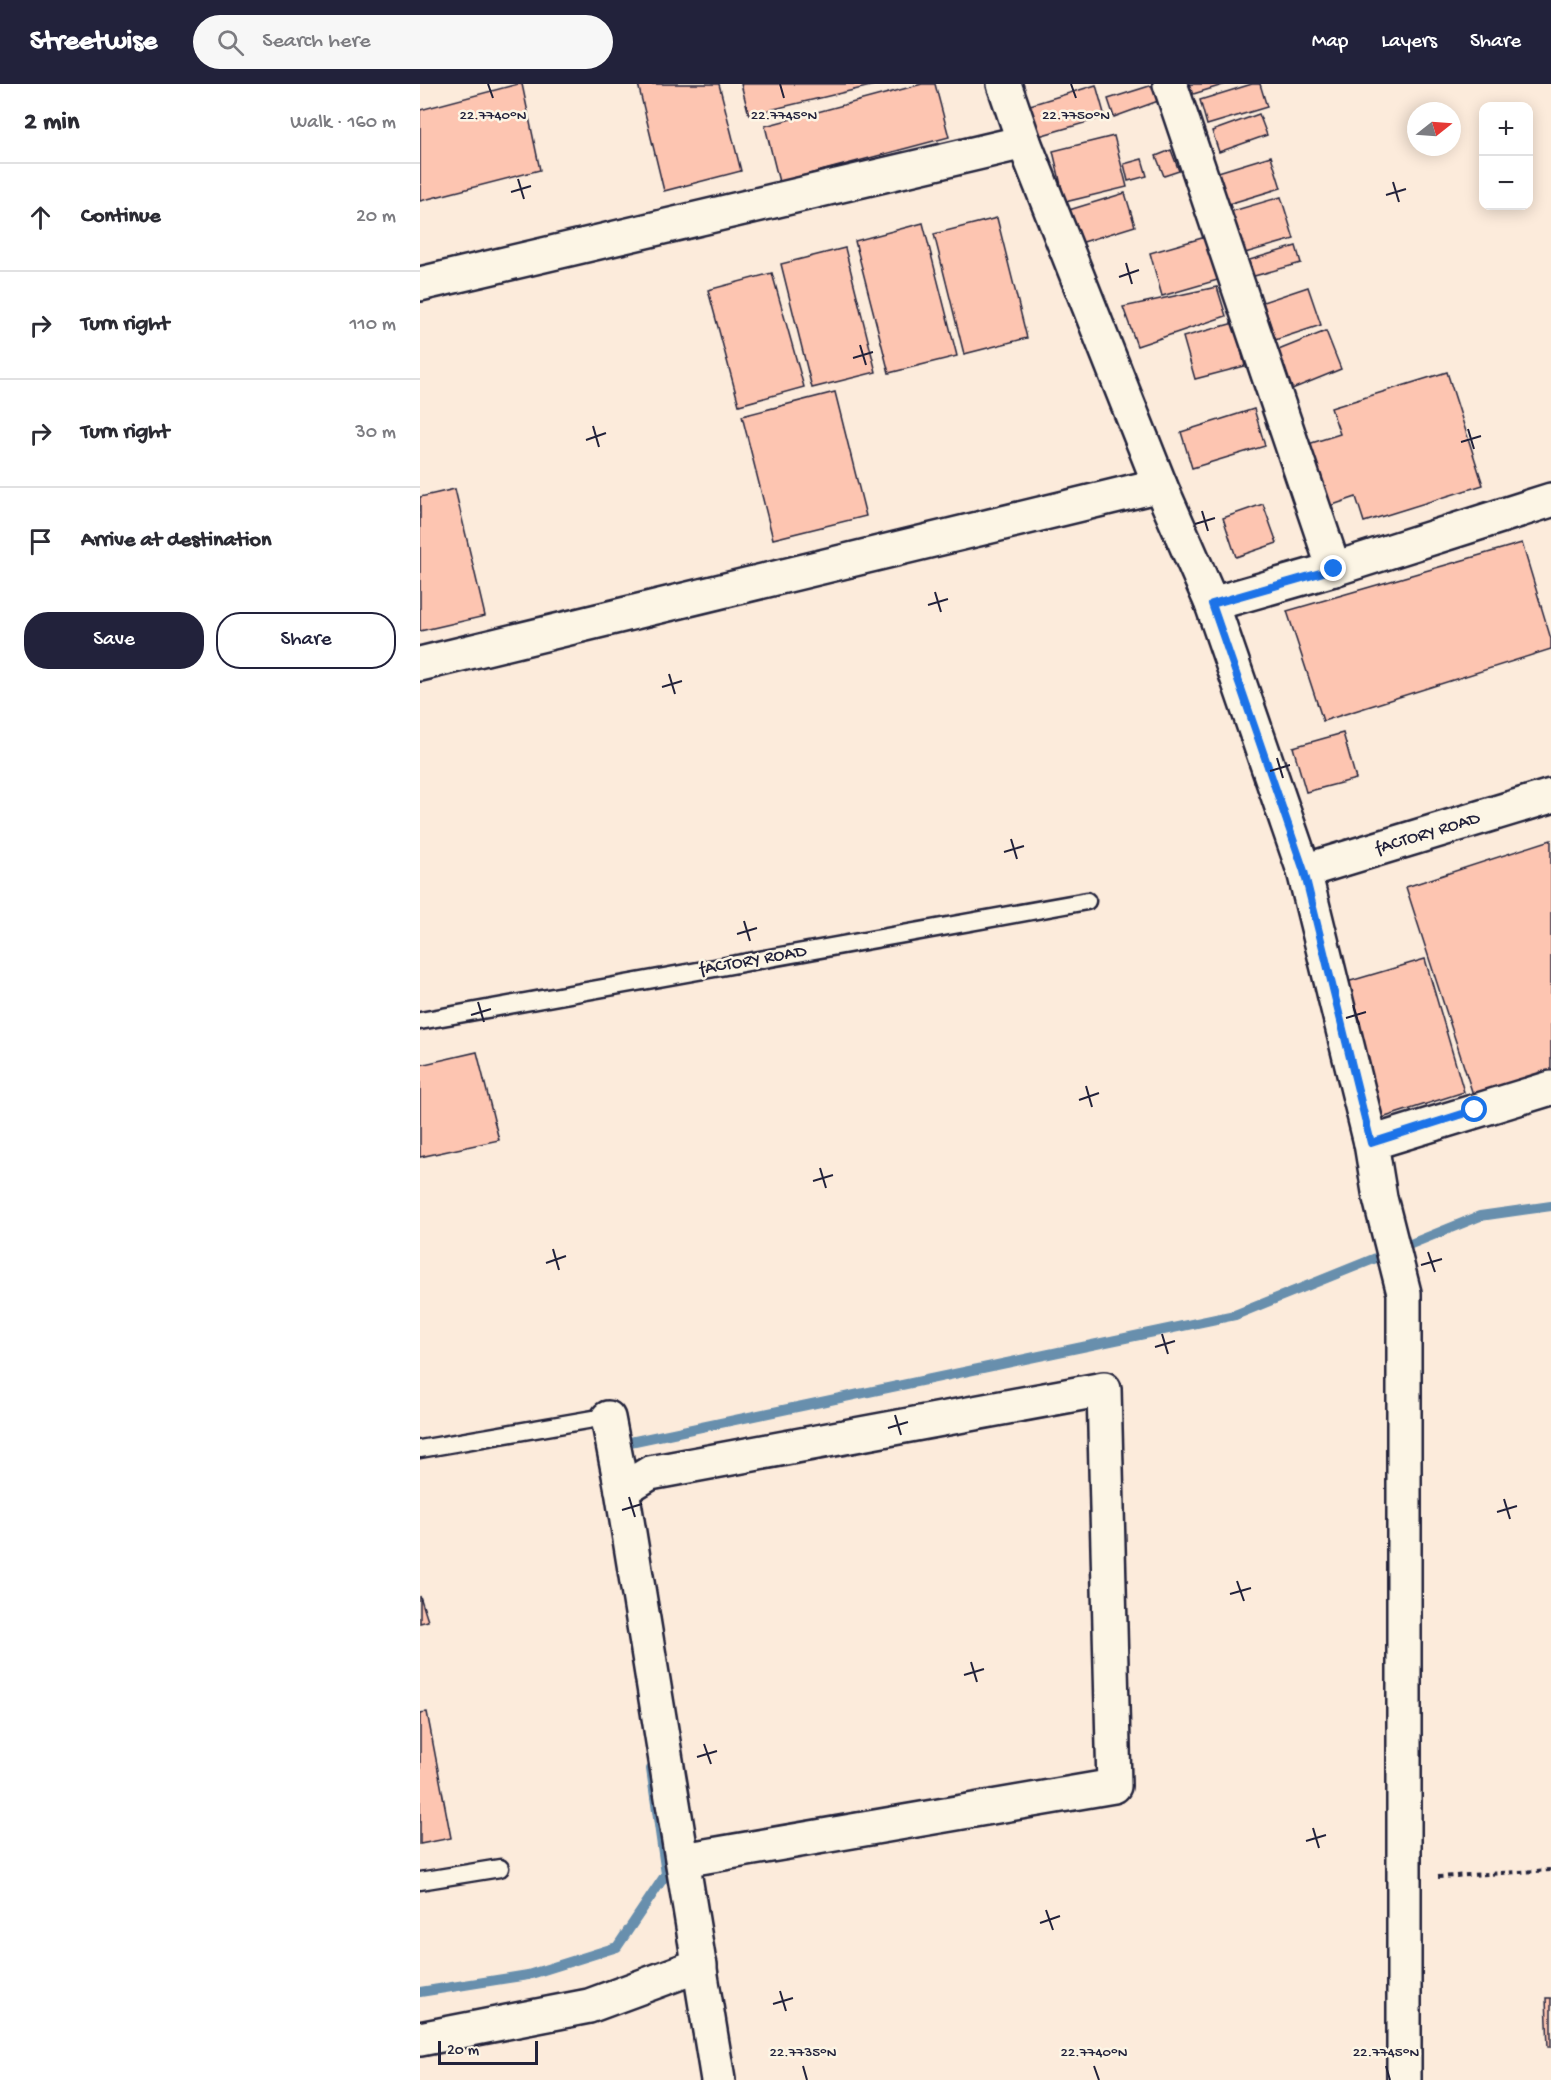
<!DOCTYPE html>
<meta charset="utf-8">
<style>
body{margin:0;font-family:"Gochi Hand",sans-serif;background:#f7f7f7;color:#2b2b33}
.controls{position:absolute;right:18px;top:18px;display:grid;overflow:hidden;border-radius:12px;box-shadow:0 3px 15px #0003}
.controls button{width:54px;height:54px;display:grid;place-items:center;padding:0;border:0;border-bottom:2px solid #e1e1e2;background:#fff;color:#2b2b33;font:30px sans-serif}
.compass{position:absolute;left:987px;top:18px;width:54px;height:54px;border-radius:50%;background:#fff;box-shadow:0 3px 15px #0003;rotate:73deg}
.scale{position:absolute;left:18px;bottom:15px;width:100px;box-sizing:border-box;padding-left:6px;border:3px solid #22223b;border-top:0;font-size:16px;line-height:21px;white-space:nowrap;color:#22223b;-webkit-text-stroke:4px #fcf5e5;paint-order:stroke}
.stop{position:absolute;width:18px;height:18px;margin:-14px;border:4px solid #1a73e8;border-radius:50%;background:#fff}
.stop.end{background:#1a73e8;border-color:#fff;box-shadow:0 2px 6px #0008}
.list{margin:0;padding:0;list-style:none}
h2{display:flex;justify-content:space-between;align-items:center;height:78px;margin:0;padding:0 24px;font-size:26px}
h2 small{font-size:20px;font-weight:400;color:#7c7c81}
.list li{display:grid;grid-template-columns:39px 1fr auto;gap:18px;align-items:center;box-sizing:border-box;height:108px;padding:0 24px;border-top:2px solid #e1e1e2}
.list b{display:block;font-size:22px;white-space:nowrap}
.list em{font-size:20px;font-style:normal;color:#7c7c81}
.actions{display:flex;gap:12px;padding:18px 24px}
.actions a{flex:1;padding:14px 0;border:2px solid #22223b;border-radius:24px;text-align:center;font-size:21px;color:#22223b}
.actions .main{background:#22223b;color:#fff}
.icon{flex:none;width:33px;height:33px;fill:none;stroke:currentColor;stroke-width:2;stroke-linecap:round;stroke-linejoin:round}
.map{position:relative;flex:none;width:1131px;height:1996px;overflow:hidden}
header{display:flex;align-items:center;gap:36px;box-sizing:border-box;height:84px;padding:0 30px;background:#22223b;color:#fff}
header strong{font-size:28px}
nav{display:flex;gap:33px;margin-inline-start:auto;font-size:21px}
.search{width:420px;height:54px;background:#f7f7f7;display:flex;align-items:center;gap:15px;box-sizing:border-box;padding:0 21px;border-radius:33px;color:#7c7c81;font-size:22px}
main{display:flex}
aside{flex:1;background:#fff}
.map>svg:first-child{display:block}
</style>
<header>
<strong>Streetwise</strong>
<div class="search"><svg class="icon" aria-label="search" viewBox="0 0 24 24"><circle cx="10" cy="10" r="6"/><path d="M15 15l6 6"/></svg>Search here</div>
<nav><a>Map</a><a>Layers</a><a>Share</a></nav>
</header>
<main>
<aside>
<h2>2 min<small>Walk · 160 m</small></h2>
<ul class="list">
<li><svg class="icon" aria-label="ahead" viewBox="0 0 24 24"><path d="M12 20V5M6 11l6-6 6 6"/></svg><div><b>Continue</b></div><em>20 m</em></li>
<li><svg class="icon" aria-label="right" viewBox="0 0 24 24"><path d="M7 20v-9h11M14 6l5 5-5 5"/></svg><div><b>Turn right</b></div><em>110 m</em></li>
<li><svg class="icon" aria-label="right" viewBox="0 0 24 24"><path d="M7 20v-9h11M14 6l5 5-5 5"/></svg><div><b>Turn right</b></div><em>30 m</em></li>
<li><svg class="icon" aria-label="arrive" viewBox="0 0 24 24"><path d="M6 21V4h12l-3 4 3 4H6"/></svg><div><b>Arrive at destination</b></div></li>
</ul>
<div class="actions"><a class="main">Save</a><a>Share</a></div>
</aside>
<div class="map">
<svg width="1131" height="1996" viewBox="0 0 1131 1996">
<rect width="100%" height="100%" fill="#fcebdb"/>
<filter id="ink" filterUnits="userSpaceOnUse"><feTurbulence type="fractalNoise" baseFrequency=".0167" numOctaves="2"/><feDisplacementMap in="SourceGraphic" scale="12" xChannelSelector="R" yChannelSelector="G"/><feConvolveMatrix kernelMatrix="1 2 1 2 8 2 1 2 1" color-interpolation-filters="sRGB"/></filter>
<g filter="url(#ink)">
<g fill="none" stroke-linecap="round" stroke-linejoin="round">
<g stroke="#688fad" stroke-width="10">
<path d="M196,1361L815,1231L1060,1132L1131,1122"/>
<path d="M0,1908L108,1891L197,1863L246,1790L231,1685"/>
</g>
</g>
<g fill="#fdc5b1" stroke="#22223b" stroke-width="1.5">
<path d="M98,0H102L120,86L0,117V26Z"/>
<path d="M218,0H299L321,87L244,107Z"/>
<path d="M321,0H459L329,31Z"/>
<path d="M502,0H515L529,53L359,98L345,42Z"/>
<path d="M736,0L741,16L694,33L688,15Z"/>
<path d="M767,0H806L770,11Z"/>
<path d="M832,0H840L847,23L787,41L780,16Z"/>
<path d="M676,1L685,33L619,52L610,21Z"/>
<path d="M839,30L847,51L799,68L792,47Z"/>
<path d="M694,52L707,103L645,118L633,67Z"/>
<path d="M751,66L759,87L744,92L736,72Z"/>
<path d="M851,72L861,104L795,124L785,92Z"/>
<path d="M722,75L727,92L708,97L704,80Z"/>
<path d="M705,109L715,142L660,159L649,126Z"/>
<path d="M861,113L874,155L818,171L806,129Z"/>
<path d="M577,134L607,254L544,270L514,150Z"/>
<path d="M503,139L537,272L469,289L435,157Z"/>
<path d="M789,152L801,195L742,212L730,169Z"/>
<path d="M876,162L881,179L827,194L823,178Z"/>
<path d="M425,164L456,288L392,304L361,180Z"/>
<path d="M352,189L384,303L319,321L288,206Z"/>
<path d="M797,203L806,232L717,262L703,223Z"/>
<path d="M888,203L901,241L855,256L843,218Z"/>
<path d="M814,239L825,282L775,295L763,253Z"/>
<path d="M906,247L921,285L872,305L856,267Z"/>
<path d="M1027,288L1063,401L944,438L936,413L901,425L882,362L920,350L911,324Z"/>
<path d="M415,308L446,432L353,455L322,332Z"/>
<path d="M834,325L845,362L772,384L761,348Z"/>
<path d="M35,405L65,532L0,547V413Z"/>
<path d="M843,420L857,459L816,473L803,434Z"/>
<path d="M1102,459L1131,555V565L903,637L867,527Z"/>
<path d="M923,649L936,695L886,708L873,663Z"/>
<path d="M1131,756V999L1057,1023L986,803Z"/>
<path d="M1005,875L1044,1008L962,1034L927,898Z"/>
<path d="M57,968L79,1056L0,1073V981Z"/>
<path d="M0,1512L8,1537L0,1539Z"/>
<path d="M7,1628L31,1754L0,1760V1629Z"/>
<path d="M1126,1914H1131V1963H1128Z"/>
</g>
<g fill="none" stroke-linecap="round" stroke-linejoin="round">
<g stroke="#22223b" stroke-width="21">
<g id="service">
<path d="M0,937L667,817"/>
<path d="M0,1365L173,1335"/>
<path d="M0,1797L80,1784"/>
</g>
</g>
<g stroke="#22223b" stroke-width="38">
<g id="minor">
<path d="M750,0L914,485"/>
<path d="M0,200L604,58"/>
<path d="M792,520L914,485L1131,416"/>
<path d="M0,580L740,401"/>
<path d="M884,787L1131,712"/>
<path d="M951,1059L1131,1004"/>
<path d="M188,1334L202,1406"/>
<path d="M263,1776L694,1702L684,1305L230,1389L202,1406L298,1996"/>
<path d="M0,1955L169,1922L280,1881"/>
</g>
</g>
<g stroke="#22223b" stroke-width="38">
<path id="tertiary" d="M584,0L604,58L740,401L792,520L884,787L951,1059L960,1114L984,1209V1996"/>
</g>
<path stroke="#22223b" stroke-width="4" stroke-dasharray="4.5 4.5" stroke-linecap="butt" d="M1018,1793L1131,1786"/>
<use href="#service" stroke="#fcf5e5" stroke-width="16"/>
<use href="#minor" stroke="#fcf5e5" stroke-width="33"/>
<use href="#tertiary" stroke="#fcf5e5" stroke-width="33"/>
</g>
</g>
<g fill="none" stroke-linecap="round" stroke-linejoin="round" filter="url(#ink)">
<path stroke="#1a73e8" stroke-width="8" d="M914,485L792,520L884,787L951,1059L1055,1026"/>
</g>
<path fill="none" stroke="#22223b" stroke-width="2" d="M68,0L73,14M360,0L364,14M651,0L656,14M98,95L104,115M973,98L979,118M91,108L111,102M966,111L986,105M706,179L712,200M699,193L719,186M440,261L446,281M433,274L453,268M173,342L179,363M1048,345L1054,365M166,356L186,349M1041,358L1061,352M782,427L788,447M775,440L795,434M515,508L521,528M508,521L528,515M249,590L255,610M242,603L262,597M857,674L863,694M850,687L870,681M591,755L597,775M584,768L604,762M324,837L330,857M317,850L337,844M58,918L64,938M933,921L939,941M51,931L71,925M926,934L946,928M666,1002L672,1023M659,1016L679,1009M400,1084L406,1104M393,1097L413,1091M133,1165L139,1186M1008,1168L1015,1188M126,1179L146,1172M1001,1181L1022,1175M742,1250L748,1270M735,1263L755,1257M475,1331L481,1351M468,1344L488,1338M209,1413L215,1433M1084,1415L1090,1435M202,1426L222,1420M1077,1428L1097,1422M817,1497L824,1517M810,1510L831,1504M551,1578L557,1598M544,1591L564,1585M284,1660L291,1680M277,1673L297,1667M893,1744L899,1764M886,1757L906,1751M626,1826L633,1846M620,1839L640,1832M360,1907L366,1927M353,1920L373,1914M383,1982L387,1996M674,1982L679,1996M966,1982L970,1996"/>
<g text-anchor="middle" dominant-baseline="central" stroke-width="5" stroke-linejoin="round" paint-order="stroke">
<g font-size="18" fill="#22223b" stroke="#fcf5e5">
<text transform="translate(1008 750) rotate(-17)">fACTORY ROAD</text>
<text transform="translate(333 877) rotate(-10)">fACTORY ROAD</text>
</g>
</g>
<g font-size="15" text-anchor="middle" fill="#22223b" stroke="#fcf5e5" stroke-width="5" stroke-linejoin="round" paint-order="stroke">
<text x="73" y="35">22.7740°N</text>
<text x="364" y="35">22.7745°N</text>
<text x="656" y="35">22.7750°N</text>
<text x="383" y="1972">22.7735°N</text>
<text x="674" y="1972">22.7740°N</text>
<text x="966" y="1972">22.7745°N</text>
</g>
</svg>
<div class="controls">
<button>+</button>
<button>−</button>
</div>
<svg class="compass" viewBox="-18 -18 36 36"><path d="M0-13l5 13h-10z" fill="#e53935"/><path d="M0 13l5-13h-10z" fill="#7c7c81"/></svg>
<div class="scale">20 m</div>
<div class="stop" style="left:1055px;top:1026px"></div>
<div class="stop end" style="left:914px;top:485px"></div>
</div>
</main>
